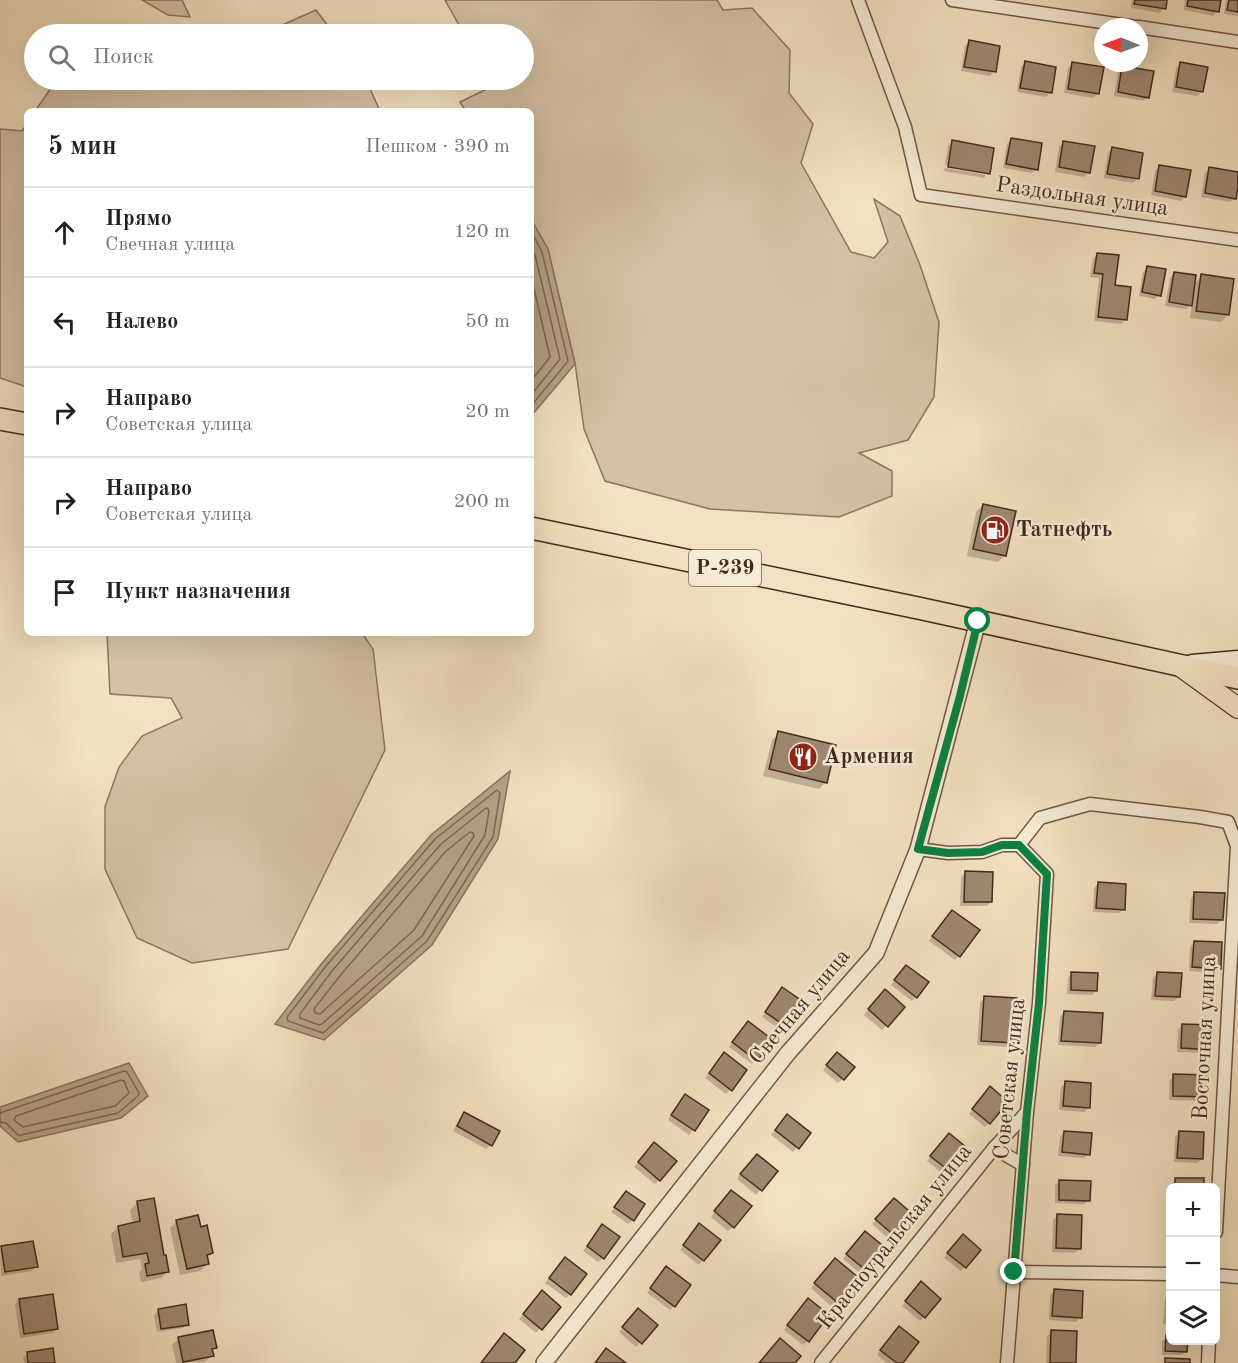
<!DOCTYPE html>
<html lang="ru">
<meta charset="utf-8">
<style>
body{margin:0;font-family:"Old Standard TT",serif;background:#f2f2f2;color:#202124}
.controls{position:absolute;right:18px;bottom:18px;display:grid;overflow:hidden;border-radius:9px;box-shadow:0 6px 24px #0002}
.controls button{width:54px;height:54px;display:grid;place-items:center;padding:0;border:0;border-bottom:2px solid #e0e0e0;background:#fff;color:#202124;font:30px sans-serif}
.compass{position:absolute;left:1094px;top:18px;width:54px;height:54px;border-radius:50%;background:#fff;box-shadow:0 6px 24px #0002;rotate:271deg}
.stop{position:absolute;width:18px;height:18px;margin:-14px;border:4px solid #0b8043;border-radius:50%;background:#fff}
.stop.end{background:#0b8043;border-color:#fff;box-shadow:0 2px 6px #0008}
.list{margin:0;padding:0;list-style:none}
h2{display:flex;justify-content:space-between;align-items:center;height:78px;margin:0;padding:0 24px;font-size:26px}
h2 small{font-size:20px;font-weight:400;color:#757577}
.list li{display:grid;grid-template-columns:39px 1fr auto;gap:18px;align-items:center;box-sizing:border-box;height:90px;padding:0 24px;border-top:2px solid #e0e0e0}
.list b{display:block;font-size:22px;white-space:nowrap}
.list p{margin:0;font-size:20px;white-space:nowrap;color:#757577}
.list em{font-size:20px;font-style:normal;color:#757577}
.icon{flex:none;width:33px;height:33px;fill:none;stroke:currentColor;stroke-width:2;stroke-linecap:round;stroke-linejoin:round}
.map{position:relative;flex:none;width:1238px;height:1363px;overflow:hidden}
.search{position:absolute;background:#fff;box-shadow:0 6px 24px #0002;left:24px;top:24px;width:510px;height:66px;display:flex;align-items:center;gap:15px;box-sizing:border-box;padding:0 21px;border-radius:33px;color:#757577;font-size:22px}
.panel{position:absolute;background:#fff;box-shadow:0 6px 24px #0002;left:24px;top:108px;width:510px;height:528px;border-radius:9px}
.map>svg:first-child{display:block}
</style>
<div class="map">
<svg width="1238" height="1363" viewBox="0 0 1238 1363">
<rect width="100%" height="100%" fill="#f3e2c1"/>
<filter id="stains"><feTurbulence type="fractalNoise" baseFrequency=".00333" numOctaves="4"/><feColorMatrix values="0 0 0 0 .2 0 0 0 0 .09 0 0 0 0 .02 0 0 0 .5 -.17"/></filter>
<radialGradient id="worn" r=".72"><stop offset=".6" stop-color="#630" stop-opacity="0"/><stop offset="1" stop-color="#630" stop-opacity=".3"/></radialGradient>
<g fill="#d5c2a5" stroke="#8c7560" stroke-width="1.5">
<path d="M142,0H182L190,17L168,15Z"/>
<path d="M445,0H717L723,10L752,8L790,50L789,93L813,124L801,163L851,252L874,258L888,242L874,199L900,216L920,265L939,322L934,397L908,440L859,453L892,471V496L839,517L710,509L605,481L584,429L575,363L548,250L531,219V111H466L460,102L495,85L492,80H524V34H464Z"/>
<path d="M316,10L334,34H262Z"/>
<path d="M70,80H366L380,111H35L56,81Z"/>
<path d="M27,124V387L0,378V129L22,131Z"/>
<path d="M107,633H362L373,649L385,750L288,949L192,963L137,938L105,869V807L119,767L142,736L182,718L171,698L110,694Z"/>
</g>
<g fill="#b7a389" stroke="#89725d" stroke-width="1.5">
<path d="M531,219L548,249L575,364L532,415Z"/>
<path d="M510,771L498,839L432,945L324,1040L275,1024L322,963L431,835Z"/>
<path d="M129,1063L148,1096L121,1118L18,1142L0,1126V1107Z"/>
</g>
<g fill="#0003">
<path d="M1132,0H1166L1164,8L1160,13L1131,8Z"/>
<path d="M1185,0H1219L1217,11L1213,16L1184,10Z"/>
<path d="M1226,0H1238V16L1224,14Z"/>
<path d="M969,42L994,71L990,76L961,71L965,46Z"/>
<path d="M1025,63L1050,93L1046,97L1017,92L1021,67Z"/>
<path d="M1073,64L1098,93L1093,98L1064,93L1068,68Z"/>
<path d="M1181,64L1202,92L1197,96L1172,92L1176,68Z"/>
<path d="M1123,67L1148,97L1143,101L1114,96L1118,72Z"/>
<path d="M1011,139L1036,169L1032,173L1003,168L1007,144Z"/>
<path d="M953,142L993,149L988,174L987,175V172L945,165L948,146Z"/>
<path d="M1064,143L1089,172L1084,177L1055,172L1059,147Z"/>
<path d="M1112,149L1138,178L1133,183L1104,178L1108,153Z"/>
<path d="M1160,166L1185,196L1181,201L1151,195L1155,171Z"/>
<path d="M945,168L986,175L984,178L944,171Z"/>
<path d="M1210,168L1238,173L1235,198L1230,202L1201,197L1205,173Z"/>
<path d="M1097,254L1114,286L1125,320L1121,324L1094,321L1099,278L1090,277L1093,259Z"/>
<path d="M1148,267L1159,295L1155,299L1139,296L1143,272Z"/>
<path d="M1174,273L1194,284L1202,276L1228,315L1221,322L1190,318L1192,303L1186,309L1165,306L1170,278Z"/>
<path d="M983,505L1005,555L998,562L967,556L976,512Z"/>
<path d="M779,733L826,782L819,789L763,776L772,740Z"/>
<path d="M965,873L991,902L987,906H960L961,877Z"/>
<path d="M1098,884L1123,909L1119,913L1093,912L1094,888Z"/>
<path d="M1195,893L1222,920L1217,924L1189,923L1191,898Z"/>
<path d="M948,916L959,956L955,960L929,941Z"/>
<path d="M1194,942L1219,968L1215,973L1189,971L1190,947Z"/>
<path d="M902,971L916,997L912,1001L891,985Z"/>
<path d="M1072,973L1096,990L1092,995L1067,994L1068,978Z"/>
<path d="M1157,973L1179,997L1174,1001L1151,1000L1153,978Z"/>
<path d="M778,993L787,1027L782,1031L762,1017Z"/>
<path d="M881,995L903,1007L882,1030L864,1015Z"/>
<path d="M985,998L1013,1043L1008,1047L977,1045L980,1002Z"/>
<path d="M1064,1012L1100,1043L1095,1047L1058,1045L1060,1017Z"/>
<path d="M1182,1025L1211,1049L1206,1053L1177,1052L1178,1030Z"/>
<path d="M743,1027L756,1060L752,1064L729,1047Z"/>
<path d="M720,1058L730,1090L726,1094L705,1078Z"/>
<path d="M833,1058L843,1079L838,1083L823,1070Z"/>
<path d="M1174,1076L1206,1097L1201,1101L1169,1100L1170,1080Z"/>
<path d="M1065,1083L1088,1108L1084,1112L1059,1110L1061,1087Z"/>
<path d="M986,1093L989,1123L985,1127L969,1114Z"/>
<path d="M681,1100L707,1110L689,1135L668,1120Z"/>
<path d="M465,1114L491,1145L486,1149L453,1131L460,1118Z"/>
<path d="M783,1120L809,1133L793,1152L771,1135Z"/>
<path d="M1064,1132L1089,1154L1084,1158L1058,1156L1060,1137Z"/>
<path d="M1179,1132L1202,1159L1197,1163L1174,1162L1175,1137Z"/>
<path d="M944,1140L952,1173L947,1177L927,1161Z"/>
<path d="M650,1149L659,1180L655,1184L634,1167Z"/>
<path d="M753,1160L776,1171L756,1195L737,1179Z"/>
<path d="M1176,1179L1202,1188H1171V1184Z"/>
<path d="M1060,1181L1089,1200L1084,1204L1055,1203V1185Z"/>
<path d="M727,1196L733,1227L728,1231L711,1217Z"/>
<path d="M622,1197L633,1220L628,1224L611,1212Z"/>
<path d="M152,1200L163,1257L168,1271L161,1278L141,1282L139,1272L142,1269L140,1259L116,1263L111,1234L118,1227L133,1224L130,1210L137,1203Z"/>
<path d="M895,1200L913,1216L891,1241L872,1224Z"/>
<path d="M1057,1216L1080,1249L1075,1253L1052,1252L1053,1220Z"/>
<path d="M177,1221L200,1228L211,1253L206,1258L207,1264L200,1271L180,1275L170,1228Z"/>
<path d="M695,1230L703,1260L699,1265L680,1250Z"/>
<path d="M598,1231L603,1258L598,1262L583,1251Z"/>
<path d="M1170,1235V1265H1166L1167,1239Z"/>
<path d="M860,1237L885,1250L863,1276L843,1259Z"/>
<path d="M958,1241L965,1267L961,1271L944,1258Z"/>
<path d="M2,1248L36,1266L32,1271L1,1276L0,1250Z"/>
<path d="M560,1263L570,1294L566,1298L545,1283Z"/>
<path d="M831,1264L857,1278L832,1307L811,1288Z"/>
<path d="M662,1273L674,1306L670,1310L647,1293Z"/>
<path d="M917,1288L924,1317L920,1321L902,1306Z"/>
<path d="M1055,1291L1080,1317L1076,1322L1049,1320L1050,1295Z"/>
<path d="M1169,1295H1170V1324H1163L1165,1299Z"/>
<path d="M538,1297L559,1307L536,1333L519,1319Z"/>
<path d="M19,1300L57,1329L52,1333L20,1338L15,1304Z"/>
<path d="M803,1304L808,1341L803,1345L784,1330Z"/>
<path d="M159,1310L187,1324L183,1328L157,1332L154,1315Z"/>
<path d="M634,1314L656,1325L636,1347L619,1332Z"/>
<path d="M1052,1331L1074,1363H1046L1047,1336Z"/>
<path d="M895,1332L901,1363H887L877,1355Z"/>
<path d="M1167,1337H1170V1340L1186,1351L1182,1355H1162V1341Z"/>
<path d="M179,1338L215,1347L211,1351L212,1355L205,1362L176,1363L172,1345Z"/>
<path d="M27,1354L53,1363H24L23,1358Z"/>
</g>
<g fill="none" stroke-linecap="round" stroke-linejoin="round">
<g stroke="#7d6652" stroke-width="1.5">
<path d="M531,231L542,252L568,361L531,406"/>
<path d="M531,247L535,255L560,359L531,395"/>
<path d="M531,276L550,357L531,381"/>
<path d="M497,790L500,793L493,837L427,941L323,1033L288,1021L287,1017L326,966L435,839Z"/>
<path d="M486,808L488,809L489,811L485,835L422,936L322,1024L319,1025L300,1018V1014L332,971L440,845Z"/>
<path d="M470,832L473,833L474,836L414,930L320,1014L315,1013L314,1009L339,977L446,851Z"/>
<path d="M121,1080L124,1081L129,1093L115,1106L23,1127L14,1120L16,1116Z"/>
<path d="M0,1113L124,1071L127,1072L139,1093L138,1096L118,1113L21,1135H18L6,1123L0,1122"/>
</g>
</g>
<g fill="#9f8972" stroke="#43281c" stroke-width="1.5">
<path d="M1135,0H1167L1166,9L1134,4Z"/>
<path d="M1188,0H1221L1219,12L1187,6Z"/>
<path d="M1229,0H1238V12L1227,10Z"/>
<path d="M969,40L1000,46L996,72L964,67Z"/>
<path d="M1025,61L1056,67L1052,93L1020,88Z"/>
<path d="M1072,62L1104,67L1099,94L1068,89Z"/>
<path d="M1180,62L1208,67L1203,92L1176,87Z"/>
<path d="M1122,66L1154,71L1149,98L1118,92Z"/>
<path d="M1011,138L1042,143L1038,170L1006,164Z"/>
<path d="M952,140L994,148L990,174L948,167Z"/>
<path d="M1063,141L1095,146L1090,173L1059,167Z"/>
<path d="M1112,147L1143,153L1139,179L1107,174Z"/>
<path d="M1159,165L1191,170L1186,197L1155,191Z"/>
<path d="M1209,167L1238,172V187L1236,199L1205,193Z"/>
<path d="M1097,253L1119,255L1115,285L1131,287L1127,320L1098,317L1103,274L1094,273Z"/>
<path d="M1147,266L1166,269L1161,296L1142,292Z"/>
<path d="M1174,272L1196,275L1192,306L1169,302Z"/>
<path d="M1201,274L1234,279L1229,315L1196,311Z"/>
<path d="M983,504L1016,511L1006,556L973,549Z"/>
<path d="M778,731L836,745L827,783L769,769Z"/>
<path d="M965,871L993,872L992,902H964Z"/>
<path d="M1098,882L1126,884L1125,910L1096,908Z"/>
<path d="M1194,892L1225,893L1223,920L1193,919Z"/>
<path d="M952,910L980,930L960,957L932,936Z"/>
<path d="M1194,941L1222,942L1221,969L1192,967Z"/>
<path d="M906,965L929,982L917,998L894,980Z"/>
<path d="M1071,972L1098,973L1097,991L1071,990Z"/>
<path d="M1157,972L1182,973L1180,997L1155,996Z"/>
<path d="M782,987L805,1003L788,1028L765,1012Z"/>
<path d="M885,989L905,1007L888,1027L868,1009Z"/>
<path d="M984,996L1017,998L1014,1043L981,1041Z"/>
<path d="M1064,1011L1103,1013L1101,1043L1061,1041Z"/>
<path d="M748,1021L773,1040L757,1061L732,1042Z"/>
<path d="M1182,1024L1213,1025L1212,1050L1181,1048Z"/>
<path d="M724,1052L747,1070L732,1091L709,1073Z"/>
<path d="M837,1052L855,1067L844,1080L826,1065Z"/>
<path d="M1173,1074L1208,1075L1207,1097L1173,1096Z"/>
<path d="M1065,1081L1091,1083L1090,1108L1063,1106Z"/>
<path d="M990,1086L1008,1102L990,1124L972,1109Z"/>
<path d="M685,1094L709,1110L695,1131L671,1115Z"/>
<path d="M464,1112L500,1131L492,1146L457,1126Z"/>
<path d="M787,1114L811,1133L799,1149L775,1130Z"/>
<path d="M1064,1131L1092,1133L1090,1155L1062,1152Z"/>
<path d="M1179,1131L1204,1132L1203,1159L1177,1158Z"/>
<path d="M949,1133L971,1151L953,1174L930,1156Z"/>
<path d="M654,1142L677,1161L660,1181L638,1162Z"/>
<path d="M757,1154L778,1171L762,1191L740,1174Z"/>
<rect x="1175" y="1178" width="29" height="10"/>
<path d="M1059,1180L1091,1181L1090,1201L1059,1200Z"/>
<path d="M731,1190L752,1206L734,1228L714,1211Z"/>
<path d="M626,1191L645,1204L634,1221L614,1207Z"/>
<path d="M154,1198L164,1255H166L169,1272L147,1276L145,1264L149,1263L147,1253L123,1257L118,1226L140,1221L137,1201Z"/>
<path d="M894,1198L915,1216L896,1237L875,1219Z"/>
<path d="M1057,1214L1082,1215L1081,1249L1056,1248Z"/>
<path d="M198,1215L201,1227L207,1225L213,1253L207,1255L209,1264L187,1269L176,1220Z"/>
<path d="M699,1223L721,1240L704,1261L683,1245Z"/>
<path d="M602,1224L620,1237L604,1259L587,1246Z"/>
<path d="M865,1231L887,1249L868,1272L846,1254Z"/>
<path d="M963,1234L981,1250L966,1268L947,1253Z"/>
<path d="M33,1241L38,1267L5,1272L1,1246Z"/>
<path d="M565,1257L587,1274L571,1295L549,1278Z"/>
<path d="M835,1258L859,1278L838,1303L814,1283Z"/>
<path d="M666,1266L691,1285L675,1307L650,1288Z"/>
<path d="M921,1281L941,1299L925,1318L905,1301Z"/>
<path d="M1054,1289L1083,1291L1082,1318L1052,1316Z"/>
<path d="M542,1290L561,1307L542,1330L523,1314Z"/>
<path d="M53,1294L58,1329L24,1334L19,1299Z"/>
<path d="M808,1298L829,1315L809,1342L787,1325Z"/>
<path d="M186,1304L189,1325L161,1329L158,1309Z"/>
<path d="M638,1308L658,1325L642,1344L622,1327Z"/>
<path d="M899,1326L919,1342L903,1363H897L880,1350Z"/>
<path d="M213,1330L217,1348L212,1349L214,1356L183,1362L178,1337Z"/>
<path d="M1051,1330L1077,1331L1076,1363H1050Z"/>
<path d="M504,1333L525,1350L515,1363H481Z"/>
<path d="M1166,1335H1170V1340H1188L1187,1352L1165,1351Z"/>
<path d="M780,1338L801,1356L795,1363H759Z"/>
<path d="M53,1348L55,1363H28L27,1352Z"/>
<path d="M606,1348L626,1363H595Z"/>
<path d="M1165,1358L1190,1359V1363H1165Z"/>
</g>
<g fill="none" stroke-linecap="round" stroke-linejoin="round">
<g stroke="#6f5645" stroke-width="15">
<g id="minor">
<path d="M858,0L905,127L921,195L1238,240"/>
<path d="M952,0L1136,27"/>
<path d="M1139,27L1238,42"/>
<path d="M918,849L948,853L982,852L1002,845H1019L1040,818L1090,804L1200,817L1228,822L1237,846L1216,1232"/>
<path d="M994,1148L1023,1165"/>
<path d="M1014,1272L1170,1274"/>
<path d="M1216,1275L1238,1277"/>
<path d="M821,1363L994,1148L1027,1112"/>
<path d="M1007,1363L1027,1112L1039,1003L1047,874L1019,845"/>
<path d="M1208,1363L1209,1340"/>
</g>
</g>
<g stroke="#6f5645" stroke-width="18">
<path id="tertiary" d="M544,1363L788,1053L876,953L918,849L978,621"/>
</g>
<g stroke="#43281c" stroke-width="21">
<path id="secondary" d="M1192,664L1238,660"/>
</g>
<g stroke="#43281c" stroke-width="22">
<path id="primary" d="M1180,666L1238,708"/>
</g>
<g stroke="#43281c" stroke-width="24">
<g id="trunk">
<path d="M0,419L27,424"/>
<path d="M531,528L918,608L1238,678"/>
</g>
</g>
<use href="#minor" stroke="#f7ecd7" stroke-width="12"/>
<use href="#tertiary" stroke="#f7ecd7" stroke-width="15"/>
<use href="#secondary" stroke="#f7ecd7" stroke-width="18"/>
<use href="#primary" stroke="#f3e2c1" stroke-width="20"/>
<use href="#trunk" stroke="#f3e2c1" stroke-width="21"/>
</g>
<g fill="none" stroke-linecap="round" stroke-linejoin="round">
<path stroke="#0b8043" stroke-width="8" d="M978,621L960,696L918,849L948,853L982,852L1002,845H1019L1047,874L1039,1003L1027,1112L1014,1272"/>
</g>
<defs>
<g id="fuel-disc" transform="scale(1.5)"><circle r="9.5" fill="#8f2418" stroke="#f7ecd7"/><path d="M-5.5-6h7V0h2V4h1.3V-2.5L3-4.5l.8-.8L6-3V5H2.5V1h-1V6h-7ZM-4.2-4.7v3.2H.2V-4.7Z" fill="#fff"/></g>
<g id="restaurant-disc" transform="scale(1.5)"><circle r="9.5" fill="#8f2418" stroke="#f7ecd7"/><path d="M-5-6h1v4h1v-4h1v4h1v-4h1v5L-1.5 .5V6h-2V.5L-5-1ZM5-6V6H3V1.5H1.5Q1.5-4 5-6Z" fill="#fff"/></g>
</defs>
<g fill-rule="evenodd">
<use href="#fuel-disc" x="995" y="530"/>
<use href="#restaurant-disc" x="803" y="757"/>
</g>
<g text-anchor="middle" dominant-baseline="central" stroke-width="5" stroke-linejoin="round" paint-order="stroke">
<rect fill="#f7ecd7" stroke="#796354" stroke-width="1.5" x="689" y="550" width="72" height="36" rx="4.5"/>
<g font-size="21" font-weight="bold" fill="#43281c">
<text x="725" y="568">Р-239</text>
</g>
<g font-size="22" fill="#43281c" stroke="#f7ecd7">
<text transform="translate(1082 197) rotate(8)">Раздольная улица</text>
<text transform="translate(800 1007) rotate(-50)">Свечная улица</text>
<text transform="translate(1205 1038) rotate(-87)">Восточная улица</text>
<text transform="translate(1010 1079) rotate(-84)">Советская улица</text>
<text transform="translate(895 1237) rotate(-51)">Красноуральская улица</text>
</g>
<g font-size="22" font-weight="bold" fill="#43281c" stroke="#f7ecd7" text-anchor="start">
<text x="1016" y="530">Татнефть</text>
<text x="824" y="757">Армения</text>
</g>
</g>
<rect width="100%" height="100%" filter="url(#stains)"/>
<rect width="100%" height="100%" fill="url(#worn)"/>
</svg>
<div class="controls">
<button>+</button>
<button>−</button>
<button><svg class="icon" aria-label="layers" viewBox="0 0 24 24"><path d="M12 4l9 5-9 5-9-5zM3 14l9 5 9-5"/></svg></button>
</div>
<svg class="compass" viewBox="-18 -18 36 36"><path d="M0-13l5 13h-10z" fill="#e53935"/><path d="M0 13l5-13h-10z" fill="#757577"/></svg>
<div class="stop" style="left:978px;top:621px"></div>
<div class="stop end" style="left:1014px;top:1272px"></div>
<div class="search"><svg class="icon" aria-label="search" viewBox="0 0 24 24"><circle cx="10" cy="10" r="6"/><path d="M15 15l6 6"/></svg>Поиск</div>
<section class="panel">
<h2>5 мин<small>Пешком · 390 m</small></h2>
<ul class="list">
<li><svg class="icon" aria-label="ahead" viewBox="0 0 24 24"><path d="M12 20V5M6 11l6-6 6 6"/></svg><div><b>Прямо</b><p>Свечная улица</p></div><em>120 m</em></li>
<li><svg class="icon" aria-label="left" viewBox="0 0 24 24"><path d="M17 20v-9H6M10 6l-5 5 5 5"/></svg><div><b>Налево</b></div><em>50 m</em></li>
<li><svg class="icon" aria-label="right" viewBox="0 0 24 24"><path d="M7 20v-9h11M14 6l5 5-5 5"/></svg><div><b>Направо</b><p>Советская улица</p></div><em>20 m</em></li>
<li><svg class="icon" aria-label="right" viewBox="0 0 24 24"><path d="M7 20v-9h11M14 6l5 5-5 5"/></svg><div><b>Направо</b><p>Советская улица</p></div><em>200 m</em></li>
<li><svg class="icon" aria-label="arrive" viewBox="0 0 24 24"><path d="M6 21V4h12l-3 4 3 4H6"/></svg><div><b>Пункт назначения</b></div></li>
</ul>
</section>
</div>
